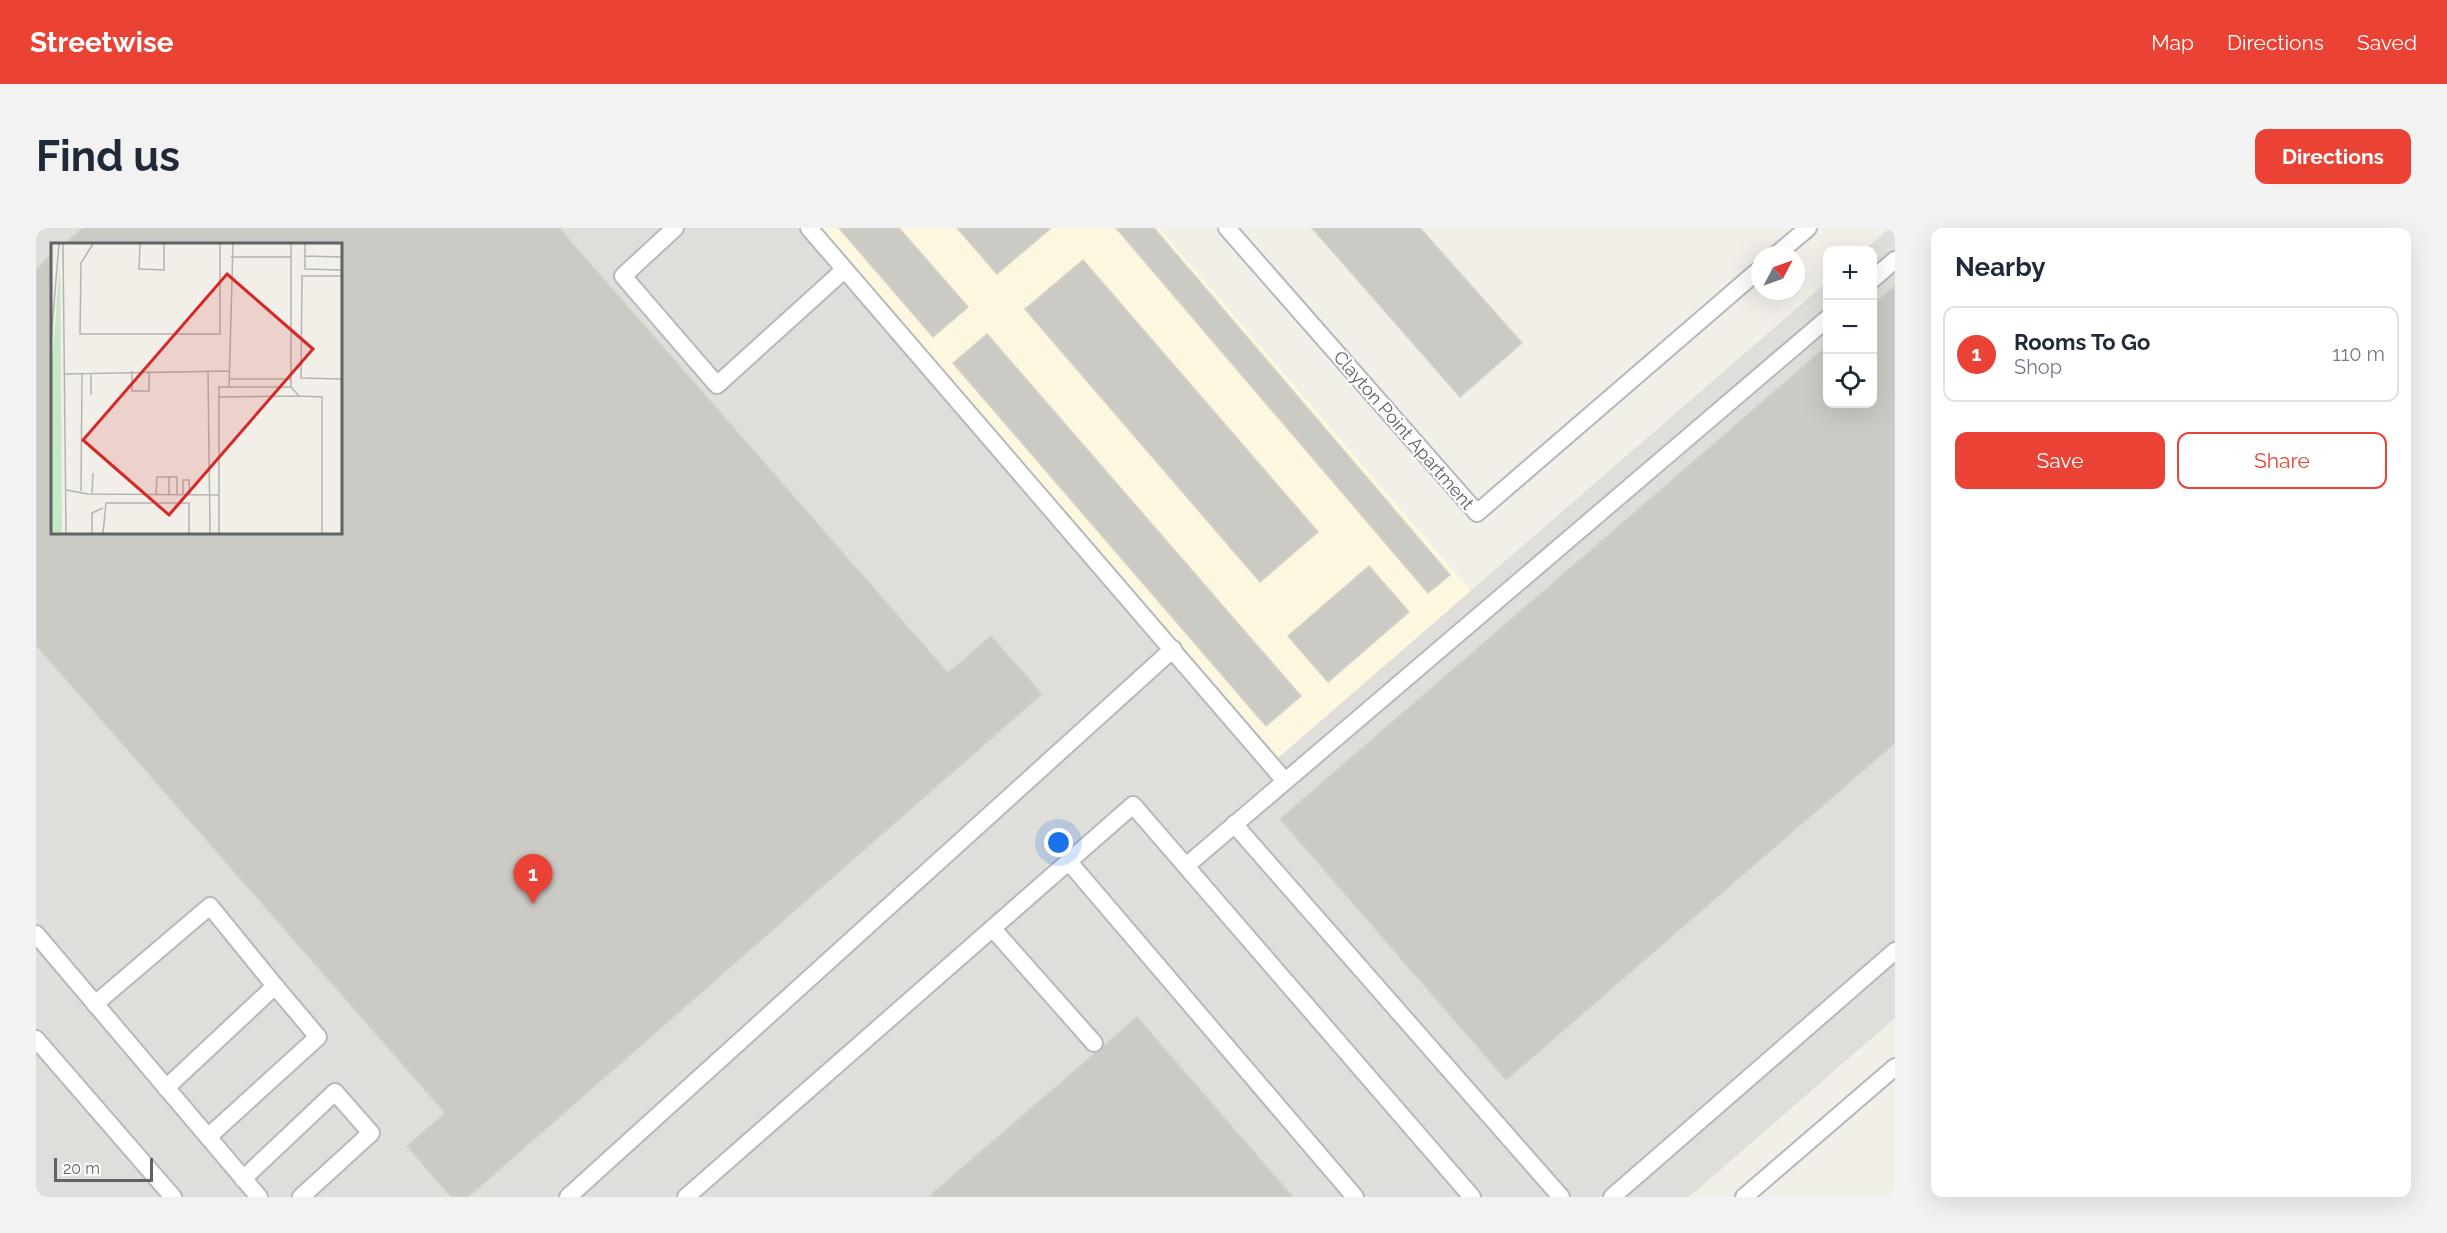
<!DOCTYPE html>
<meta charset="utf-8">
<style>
body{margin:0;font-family:Raleway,sans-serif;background:#f2f2f3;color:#1f2937}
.controls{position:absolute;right:18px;top:18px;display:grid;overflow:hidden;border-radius:12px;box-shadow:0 6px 24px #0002}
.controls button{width:54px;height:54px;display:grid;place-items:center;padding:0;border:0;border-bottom:2px solid #e0e1e3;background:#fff;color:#1f2937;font:30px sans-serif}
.compass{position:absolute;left:1715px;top:18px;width:54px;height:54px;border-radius:50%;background:#fff;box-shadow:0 6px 24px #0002;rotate:49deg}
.scale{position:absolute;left:18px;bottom:15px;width:99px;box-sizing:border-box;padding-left:6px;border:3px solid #5f6368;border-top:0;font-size:16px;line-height:21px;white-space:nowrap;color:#5f6368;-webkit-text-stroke:4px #fff;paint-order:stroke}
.you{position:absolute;left:1023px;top:615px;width:21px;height:21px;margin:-15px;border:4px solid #fff;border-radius:50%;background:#1a73e8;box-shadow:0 0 0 9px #1a73e833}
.badge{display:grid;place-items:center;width:39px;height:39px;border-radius:50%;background:#ea4335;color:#fff;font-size:20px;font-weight:700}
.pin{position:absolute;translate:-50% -50px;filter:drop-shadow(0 2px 3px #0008)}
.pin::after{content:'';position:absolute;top:32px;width:21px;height:18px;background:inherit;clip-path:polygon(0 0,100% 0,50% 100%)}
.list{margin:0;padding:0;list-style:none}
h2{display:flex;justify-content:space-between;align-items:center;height:78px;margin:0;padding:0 24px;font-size:26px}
h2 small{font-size:20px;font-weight:400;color:#747a83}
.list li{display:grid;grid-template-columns:39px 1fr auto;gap:18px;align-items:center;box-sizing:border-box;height:96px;margin:0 12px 12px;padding:0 12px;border:2px solid #e0e1e3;border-radius:12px}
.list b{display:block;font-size:22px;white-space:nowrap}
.list p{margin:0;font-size:20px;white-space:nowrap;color:#747a83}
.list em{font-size:20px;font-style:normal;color:#747a83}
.actions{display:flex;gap:12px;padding:18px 24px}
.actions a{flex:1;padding:14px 0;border:2px solid #ea4335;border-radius:12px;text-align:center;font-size:21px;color:#ea4335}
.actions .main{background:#ea4335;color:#fff}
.icon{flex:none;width:33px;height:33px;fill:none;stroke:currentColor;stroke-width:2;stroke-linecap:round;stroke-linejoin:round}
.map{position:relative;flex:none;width:1859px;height:969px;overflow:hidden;border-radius:12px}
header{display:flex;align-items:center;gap:36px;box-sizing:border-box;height:84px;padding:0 30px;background:#ea4335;color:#fff}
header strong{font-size:28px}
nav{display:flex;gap:33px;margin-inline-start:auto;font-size:21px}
.intro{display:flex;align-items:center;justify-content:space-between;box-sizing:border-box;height:144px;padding:0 36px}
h1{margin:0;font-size:42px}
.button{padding:15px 27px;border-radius:12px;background:#ea4335;color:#fff;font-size:21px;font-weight:700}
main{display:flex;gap:36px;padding:0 36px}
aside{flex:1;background:#fff;border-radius:12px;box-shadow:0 6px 24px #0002}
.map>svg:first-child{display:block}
</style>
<header>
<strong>Streetwise</strong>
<nav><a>Map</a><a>Directions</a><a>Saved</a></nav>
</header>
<div class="intro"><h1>Find us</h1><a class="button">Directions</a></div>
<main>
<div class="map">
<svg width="1859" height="969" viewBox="0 0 1859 969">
<rect width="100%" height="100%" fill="#f1efe8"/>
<path fill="#fef7e0" d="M783,0H1123L1435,363L1242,530Z"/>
<path fill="#e0deda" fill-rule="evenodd" d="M0,0H783L1242,530L1791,54L1792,176H1836V22H1828L1854,0H1859V790L1653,969H0ZM16,16H304V304H16Z"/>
<g fill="#cccac5" stroke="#d6d1c6" stroke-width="1.5">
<path d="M47,0H523L912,445L955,408L1006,466L432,969H415L371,918L409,885L0,417V41L16,26V304H304V16H28Z"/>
<path d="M803,0H863L932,79L897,109Z"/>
<path d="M921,0H1015L961,46Z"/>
<path d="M1080,0H1118L1414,347L1392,365Z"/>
<path d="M1276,0H1384L1486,115L1424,169Z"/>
<path d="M1047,32L1282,304L1224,354L989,81Z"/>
<path d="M1859,58V515L1470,852L1244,591L1792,117V176H1836V77Z"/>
<path d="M951,106L1265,468L1230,498L917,135Z"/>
<path d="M1333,338L1373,384L1292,454L1252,408Z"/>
<path d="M1101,789L1257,969H892Z"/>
</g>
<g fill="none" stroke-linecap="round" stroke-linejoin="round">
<g stroke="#b5b8bc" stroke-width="20">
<g id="lane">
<path d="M639,0L587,48L681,157L808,42"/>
<path d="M773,0L1249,553"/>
<path d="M1191,0L1441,285L1724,41"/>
<path d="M1740,27L1772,0"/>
<path d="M1836,52L1859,32"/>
<path d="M1198,596L1525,969"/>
<path d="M1033,634L1319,969"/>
<path d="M1150,638L1792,90"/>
<path d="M957,701L1058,815"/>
<path d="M0,706L223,969"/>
<path d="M59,776L174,678L239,758L130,860"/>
<path d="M0,811L137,969"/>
<path d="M172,909L282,809L239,758"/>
<path d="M207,951L299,864L335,905L265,969"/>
<path d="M532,969L1137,421"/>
<path d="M650,969L1097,577L1436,969"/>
<path d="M1576,969L1859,723"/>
<path d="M1708,969L1859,839"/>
</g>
</g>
<use href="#lane" stroke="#fff" stroke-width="16"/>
</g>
<g text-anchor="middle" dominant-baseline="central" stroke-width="4.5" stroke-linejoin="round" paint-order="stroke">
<g font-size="18" fill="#5f6368" stroke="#fff">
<text transform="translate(1368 202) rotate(49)">Clayton Point Apartment</text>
</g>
</g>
<g transform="translate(15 15)">
<rect width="291" height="291" fill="#f1efe8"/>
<path d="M9,18L11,290H0L1,122Z" fill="#c5e8c5"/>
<path fill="none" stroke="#b3b3b1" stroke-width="1.5" d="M12,1L15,290M42,1L30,20L29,91H169V1M89,1L88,26L113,27V1M254,1V13L291,14M254,13V26L291,27M180,14H240M291,33H251L250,135L291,136M0,97L8,1M81,128V148H98V128M157,128L159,290M14,131L178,128M40,131V152M178,136H240M178,144L182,1M240,144L248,153L271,154V290M168,154L248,153M291,154V259M118,234H126V252M15,247L37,251L168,252V144H240V1M30,248L31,131M41,251L42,230M105,252L106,234H118V252M132,252V237H138L139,252M41,290V270L52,265M52,290L55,260H138V290M168,290V252"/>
<path fill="#d62828" fill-opacity="0.15" stroke="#d62828" stroke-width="3" d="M176,31L262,106L118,272L32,197Z"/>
<rect width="291" height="291" fill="none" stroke="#5f6368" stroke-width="3"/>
</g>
</svg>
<div class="controls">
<button>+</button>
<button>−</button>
<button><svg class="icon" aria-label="locate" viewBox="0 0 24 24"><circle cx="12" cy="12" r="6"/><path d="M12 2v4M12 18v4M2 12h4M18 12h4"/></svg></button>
</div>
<svg class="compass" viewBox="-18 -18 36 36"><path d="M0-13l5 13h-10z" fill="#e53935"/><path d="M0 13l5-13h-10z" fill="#747a83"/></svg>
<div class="scale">20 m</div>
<div class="you"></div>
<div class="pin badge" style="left:497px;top:676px">1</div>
</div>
<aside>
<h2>Nearby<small></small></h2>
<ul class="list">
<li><span class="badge">1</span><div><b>Rooms To Go</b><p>Shop</p></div><em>110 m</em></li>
</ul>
<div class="actions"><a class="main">Save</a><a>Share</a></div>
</aside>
</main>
